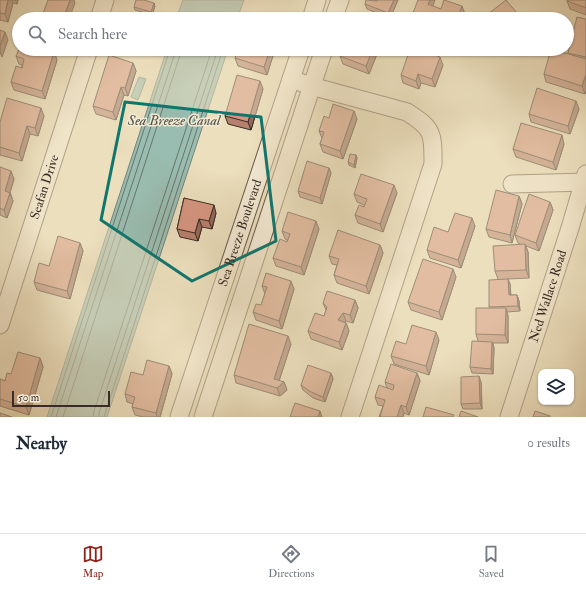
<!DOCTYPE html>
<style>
body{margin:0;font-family:"IM FELL Double Pica",serif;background:#f6f6f7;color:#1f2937}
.controls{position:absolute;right:12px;bottom:12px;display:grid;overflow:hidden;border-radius:8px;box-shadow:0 1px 3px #0004}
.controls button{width:36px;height:36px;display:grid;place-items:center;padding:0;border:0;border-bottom:1px solid #e0e1e3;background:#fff;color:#1f2937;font:20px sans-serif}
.scale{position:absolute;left:12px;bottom:10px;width:98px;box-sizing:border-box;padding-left:4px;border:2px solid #392c26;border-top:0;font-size:11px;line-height:14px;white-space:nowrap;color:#392c26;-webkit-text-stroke:3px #f3ead4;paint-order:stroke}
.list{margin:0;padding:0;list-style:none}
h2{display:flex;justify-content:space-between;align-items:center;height:52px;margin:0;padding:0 16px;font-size:17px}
h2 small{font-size:13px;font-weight:400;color:#747a83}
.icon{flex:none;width:22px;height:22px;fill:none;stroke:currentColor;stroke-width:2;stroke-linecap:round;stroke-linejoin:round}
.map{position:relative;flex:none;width:586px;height:417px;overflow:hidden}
.search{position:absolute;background:#fff;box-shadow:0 1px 3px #0004;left:12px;right:12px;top:12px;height:44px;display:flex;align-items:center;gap:10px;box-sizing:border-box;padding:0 14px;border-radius:22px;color:#747a83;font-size:15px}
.sheet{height:116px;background:#fff}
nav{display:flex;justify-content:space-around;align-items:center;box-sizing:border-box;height:56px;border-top:1px solid #e0e1e3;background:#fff;font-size:11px;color:#747a83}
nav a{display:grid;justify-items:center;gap:2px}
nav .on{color:#8f2418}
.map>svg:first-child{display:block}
</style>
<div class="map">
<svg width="586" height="417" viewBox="0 0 586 417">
<rect width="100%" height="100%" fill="#ecdfbd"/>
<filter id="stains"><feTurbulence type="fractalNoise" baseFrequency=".005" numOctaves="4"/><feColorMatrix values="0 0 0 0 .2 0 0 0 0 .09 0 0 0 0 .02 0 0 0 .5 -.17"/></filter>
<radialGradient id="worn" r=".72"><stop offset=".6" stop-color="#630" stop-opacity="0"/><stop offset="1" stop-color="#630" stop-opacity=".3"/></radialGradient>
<g fill="#99bdb1" stroke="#738379">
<path d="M183,0H244L237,19H176Z"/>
<path d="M167,49H228L107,417H47Z"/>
<path d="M139,77L146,79L138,100L131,97Z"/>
</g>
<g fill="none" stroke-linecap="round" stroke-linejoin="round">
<g stroke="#69746c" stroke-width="1">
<path d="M51,417L170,49"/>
<path d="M56,417L175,53V49"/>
<path d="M63,417L180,55L181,49"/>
<path d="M93,417L94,411L212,49"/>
<path d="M99,417V413L218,49"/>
<path d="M104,417L223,49"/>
</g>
<g stroke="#66594c" stroke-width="19">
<g id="minor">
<path d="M99,19L105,0"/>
<path d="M311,19L317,0"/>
<path d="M333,19L340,0"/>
<path d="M291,79L311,86L407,112C434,129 433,134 433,164L350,417"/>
<path d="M512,184L586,182"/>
<path id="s1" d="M0,325L89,49"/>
<path id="s2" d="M179,417L301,49"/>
<path d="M203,417L324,49"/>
<path id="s3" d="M509,417L570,228L586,174"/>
</g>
</g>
<use href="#minor" stroke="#f3ead4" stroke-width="17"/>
</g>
<g fill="#b77f6d" stroke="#392c26">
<path d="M0,0H18L17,4L13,3L8,22L0,20Z"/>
<path d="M377,0H398L390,18L367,9L365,4Z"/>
<path d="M586,0V15L570,9L567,1Z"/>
<path d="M155,6L152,15L135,10L134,7Z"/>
<path d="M586,19V91L585,94L546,82L544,74L568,54V53Z"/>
<path d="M275,49L267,75L238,66L235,58Z"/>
<path d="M379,49L369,74L343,64L340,56L354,51Z"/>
<path d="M54,52L57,60L45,99L14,90L11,82L22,68V65L19,64L16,56Z"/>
<path d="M133,63L136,71L128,96L124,95L116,120L96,114L93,106Z"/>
<path d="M443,65L435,87L421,83L419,89L403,83L401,75Z"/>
<path d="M263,89L251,130L228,124L225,116Z"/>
<path d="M579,109L570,134L531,122L529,114Z"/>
<path d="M44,116L38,136L30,134L22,161L0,155V122Z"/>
<path d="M329,118L357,119L343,159L323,152L320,144L322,138L319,131Z"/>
<path d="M564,144L556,170L516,157L513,149Z"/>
<path d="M356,155L357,158L355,168L349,165L348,162Z"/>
<path d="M0,167L14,179L10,192L13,201L7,218L0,215Z"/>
<path d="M329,168L331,173L322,204L300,197L298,191Z"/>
<path d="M397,193L383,232L358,223L355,215L364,207V205L357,202L354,194Z"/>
<path d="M519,196L522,204L512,243L489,237L486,229Z"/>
<path d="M184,198L216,213L212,229L202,227L198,241L180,237L177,229Z"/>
<path d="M550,202L553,210L539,251L526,246L528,252L529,278L507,279H508L510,284L511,295H517L519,301L520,311L507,312L508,316V343H493L494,348L493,374L472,373L470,367L478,341L476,334L490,308L489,307L498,279L495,271L520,244L518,243L515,235Z"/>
<path d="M475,226L461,268L430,258L427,250L448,232Z"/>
<path d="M319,229L304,275L276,266L273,258L287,242V240L285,239L282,231Z"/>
<path d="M80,243L83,251L70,299L37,290L34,282L49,266Z"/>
<path d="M380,245L383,253L369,294L337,283L334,275L337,265L332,264L329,256Z"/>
<path d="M456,277L442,320L411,310L408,302Z"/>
<path d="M262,286L294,289L282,329L256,320L253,312L261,305L265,294Z"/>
<path d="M355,300L358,308L353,323L346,321L345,322L346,323L349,331L342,350L311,339L308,331L324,316L326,310L323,303Z"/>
<path d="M439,340L429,375L394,364L391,356Z"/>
<path d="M291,344L279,381L284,382L287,390L280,396L236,383L234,375Z"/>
<path d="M40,358L43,367L29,415L0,406V379L5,381L11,374Z"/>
<path d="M169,366L172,374L160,417H143L135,415L132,407L133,404L127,402L125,394L143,375Z"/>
<path d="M331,373L333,379L325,402L313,398L303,390L301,385Z"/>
<path d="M417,373L420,381L409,415L404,413L403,417H379L383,406L378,405L375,397L387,388L385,382Z"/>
<path d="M481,382L482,409H463L461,404Z"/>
</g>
<g fill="#956859" stroke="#392c26">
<path d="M8,0H12L13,3L8,22L5,14Z"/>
<path d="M15,0H18L17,4Z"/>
<path d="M70,0H74L75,3L69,19H63Z"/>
<path d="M394,0H398L390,18L388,13Z"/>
<path d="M430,0H435L431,12L428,4Z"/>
<path d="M154,3L155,6L152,15L151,12Z"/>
<path d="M462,6L465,14L463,19H457Z"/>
<path d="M5,32L8,40L2,57L0,52V46Z"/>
<path d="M270,49H275L267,75L264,67Z"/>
<path d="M373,49H379L369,74L366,66Z"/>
<path d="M54,52L57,60L45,99L42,91Z"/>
<path d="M440,57L443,65L435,87L432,79Z"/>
<path d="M133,63L136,71L128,96L125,88Z"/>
<path d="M418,74L421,83L419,89L416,81Z"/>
<path d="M586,74V91L585,94L582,86Z"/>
<path d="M260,81L263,89L251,130L248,122Z"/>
<path d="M121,87L124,95L116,120L113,112Z"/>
<path d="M576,101L579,109L570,134L568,126Z"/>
<path d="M41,108L44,116L38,136L35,128Z"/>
<path d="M354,111L357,119L343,159L340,151Z"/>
<path d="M27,126L30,134L22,161L19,153Z"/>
<path d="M562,135L564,144L556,170L553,162Z"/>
<path d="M356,155L357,158L355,168L354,165Z"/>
<path d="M329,168L331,173L322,204L320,198Z"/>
<path d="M11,171L14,179L8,199L5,191Z"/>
<path d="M394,185L397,193L383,232L380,224Z"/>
<path d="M10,193L13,201L7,218L4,210Z"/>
<path d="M519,196L522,204L512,243L510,235Z"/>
<path d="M550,202L553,210L539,251L536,243Z"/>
<path d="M214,205L216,213L212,229L209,221Z"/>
<path d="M472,218L475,226L461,268L458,260Z"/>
<path d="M199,219L202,227L198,241L195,233Z"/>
<path d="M316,221L319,229L304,275L301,267Z"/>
<path d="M80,243L83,251L70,299L67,291Z"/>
<path d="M525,244L528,252L529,278L526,270Z"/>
<path d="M380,245L383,253L369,294L366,286Z"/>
<path d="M453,269L456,277L442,320L439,312Z"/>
<path d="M508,279L510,284L511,301L509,295Z"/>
<path d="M291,281L294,289L282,329L279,321Z"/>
<path d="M517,295L519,301L520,311L518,306Z"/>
<path d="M355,300L358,308L353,323L350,315Z"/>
<path d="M506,308L508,316V343L505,335Z"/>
<path d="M343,313L346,321L341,328L338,320Z"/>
<path d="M346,323L349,331L342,350L339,342Z"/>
<path d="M436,332L439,340L429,375L426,366Z"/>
<path d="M288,336L291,344L277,387L274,379Z"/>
<path d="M492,342L494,348L493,374L491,369Z"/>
<path d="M40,358L43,367L29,415L26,407Z"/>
<path d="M169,366L172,374L160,417H157L156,413Z"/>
<path d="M331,373L333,379L325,402L323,397Z"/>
<path d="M417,373L420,381L409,415L406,407Z"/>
<path d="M479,376L481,382L482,409L480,403Z"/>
<path d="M284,382L287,390L280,396L277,388Z"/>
<path d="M401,405L404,413L403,417H397Z"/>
<path d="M320,411L322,417H318Z"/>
</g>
<g fill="#d5947f" stroke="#392c26">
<path d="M0,0H8L5,14L0,13Z"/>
<path d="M48,0H70L63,19H41Z"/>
<path d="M136,0H144L154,3L151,12L134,7Z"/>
<path d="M366,0L377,1V0H394L388,13L365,4Z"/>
<path d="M418,0H430L428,4L441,9L444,0L462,6L457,19H414L411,18Z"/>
<path d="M506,0L522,19H484L483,18Z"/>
<path d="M567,0H586V8L567,1Z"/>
<path d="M577,17L586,19V57L568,53Z"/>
<path d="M0,30L5,32L0,46Z"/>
<path d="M19,49H45L54,52L42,91L11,82L16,66L22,68L24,59L16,56Z"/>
<path d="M238,49H270L264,67L235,58Z"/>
<path d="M343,49H349L354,51L355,49H373L366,66L340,56Z"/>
<path d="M410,49H417L440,57L432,79L418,74L416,81L401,75Z"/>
<path d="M551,49L586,59V74L582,86L544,74Z"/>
<path d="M109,55L133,63L125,88L121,87L113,112L93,106Z"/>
<path d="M237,75L260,81L248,122L225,116Z"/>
<path d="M537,88L576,101L568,126L529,114Z"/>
<path d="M7,98L41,108L35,128L27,126L19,153L0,147V122Z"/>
<path d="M333,104L354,111L340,151L320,144L324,132L319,131L324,116L329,118Z"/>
<path d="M521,123L562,135L553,162L513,149Z"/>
<path d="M350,154L356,155L354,165L348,162Z"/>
<path d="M307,161L329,168L320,198L298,191Z"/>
<path d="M0,167L11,171L5,191L10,193L4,210L0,208Z"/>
<path d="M361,174L394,185L380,224L355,215L359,205L364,207L367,199L354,194Z"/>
<path d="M496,190L519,196L510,235L486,229Z"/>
<path d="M529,194L550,202L536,243L515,235Z"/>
<path d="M184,198L214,205L209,221L199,219L195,233L177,229Z"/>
<path d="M288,212L316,221L301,267L273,258L280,239L287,242L290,234L282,231Z"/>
<path d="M455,213L472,218L458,260L427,250L434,227L448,232Z"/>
<path d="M338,230L380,245L366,286L334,275L339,259L329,256Z"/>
<path d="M58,236L80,243L67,291L34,282L39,263L49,266Z"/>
<path d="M525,244L526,270L495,271L493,246Z"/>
<path d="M423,259L453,269L439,312L408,302Z"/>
<path d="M266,273L291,281L279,321L253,312L256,304L261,305L267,287L262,286Z"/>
<path d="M508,279L509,295H517L518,306L489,307V280Z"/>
<path d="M327,291L355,300L350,315L343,313L338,320L346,323L339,342L308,331L315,313L324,316L327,307L323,303Z"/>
<path d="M476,308H506L505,335L476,334Z"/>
<path d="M249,324L288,336L274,379L284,382L277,388L234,375Z"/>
<path d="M412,325L436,332L426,366L391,356L396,341L406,344Z"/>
<path d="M472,341L492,342L491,369L470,367Z"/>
<path d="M18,352L40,358L26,407L0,399V379L5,381L7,373L11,374Z"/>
<path d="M147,360L169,366L156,413L132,407L135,397L125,394L131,372L143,375Z"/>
<path d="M391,364L417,373L406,407L401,405L397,417H380L385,400L375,397L379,385L393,390L394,385L385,382Z"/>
<path d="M308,365L331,373L323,397L311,392L301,385Z"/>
<path d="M479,376L480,403L461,404V377Z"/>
<path d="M295,403L320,411L318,417H290Z"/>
<path d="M426,407L454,415L453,417H423Z"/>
<path d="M461,411L478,417H459Z"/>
<path d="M535,411L550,416V417H533Z"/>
<path d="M0,413L12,417H0Z"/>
</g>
<path d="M0 0H586V417H0ZM125,102L261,117L276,241L192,281L101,220Z" fill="#ecdfbd" fill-opacity=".55" fill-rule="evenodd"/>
<path fill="none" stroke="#0f766e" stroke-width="3" stroke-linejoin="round" d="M125,102L261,117L276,241L192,281L101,220Z"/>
<g text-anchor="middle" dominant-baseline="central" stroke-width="3" stroke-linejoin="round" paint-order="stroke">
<g font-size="13" fill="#392c26" stroke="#f3ead4">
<text stroke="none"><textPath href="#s1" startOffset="145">Seafan Drive</textPath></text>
<text stroke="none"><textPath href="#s2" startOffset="194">Sea Breeze Boulevard</textPath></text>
<text stroke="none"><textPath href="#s3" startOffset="127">Ned Wallace Road</textPath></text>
</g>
<g font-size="14" font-style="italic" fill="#515049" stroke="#f3ead4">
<text x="174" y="120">Sea Breeze Canal</text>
</g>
</g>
<rect width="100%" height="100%" filter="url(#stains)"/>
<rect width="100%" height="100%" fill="url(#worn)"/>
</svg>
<div class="controls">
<button><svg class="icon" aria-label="layers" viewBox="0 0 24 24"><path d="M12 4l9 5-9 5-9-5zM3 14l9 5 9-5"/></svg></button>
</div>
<div class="scale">50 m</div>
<div class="search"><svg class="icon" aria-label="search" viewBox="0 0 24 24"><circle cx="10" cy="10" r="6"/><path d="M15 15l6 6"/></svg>Search here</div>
</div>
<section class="sheet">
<h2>Nearby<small>0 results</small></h2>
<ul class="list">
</ul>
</section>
<nav>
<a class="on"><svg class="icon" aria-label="map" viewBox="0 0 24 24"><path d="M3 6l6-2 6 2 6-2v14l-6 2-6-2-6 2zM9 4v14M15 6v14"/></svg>Map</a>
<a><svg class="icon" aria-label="directions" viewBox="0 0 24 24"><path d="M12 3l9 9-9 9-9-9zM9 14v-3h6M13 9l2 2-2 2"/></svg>Directions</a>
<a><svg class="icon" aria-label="saved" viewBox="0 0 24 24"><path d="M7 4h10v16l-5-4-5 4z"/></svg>Saved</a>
</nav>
